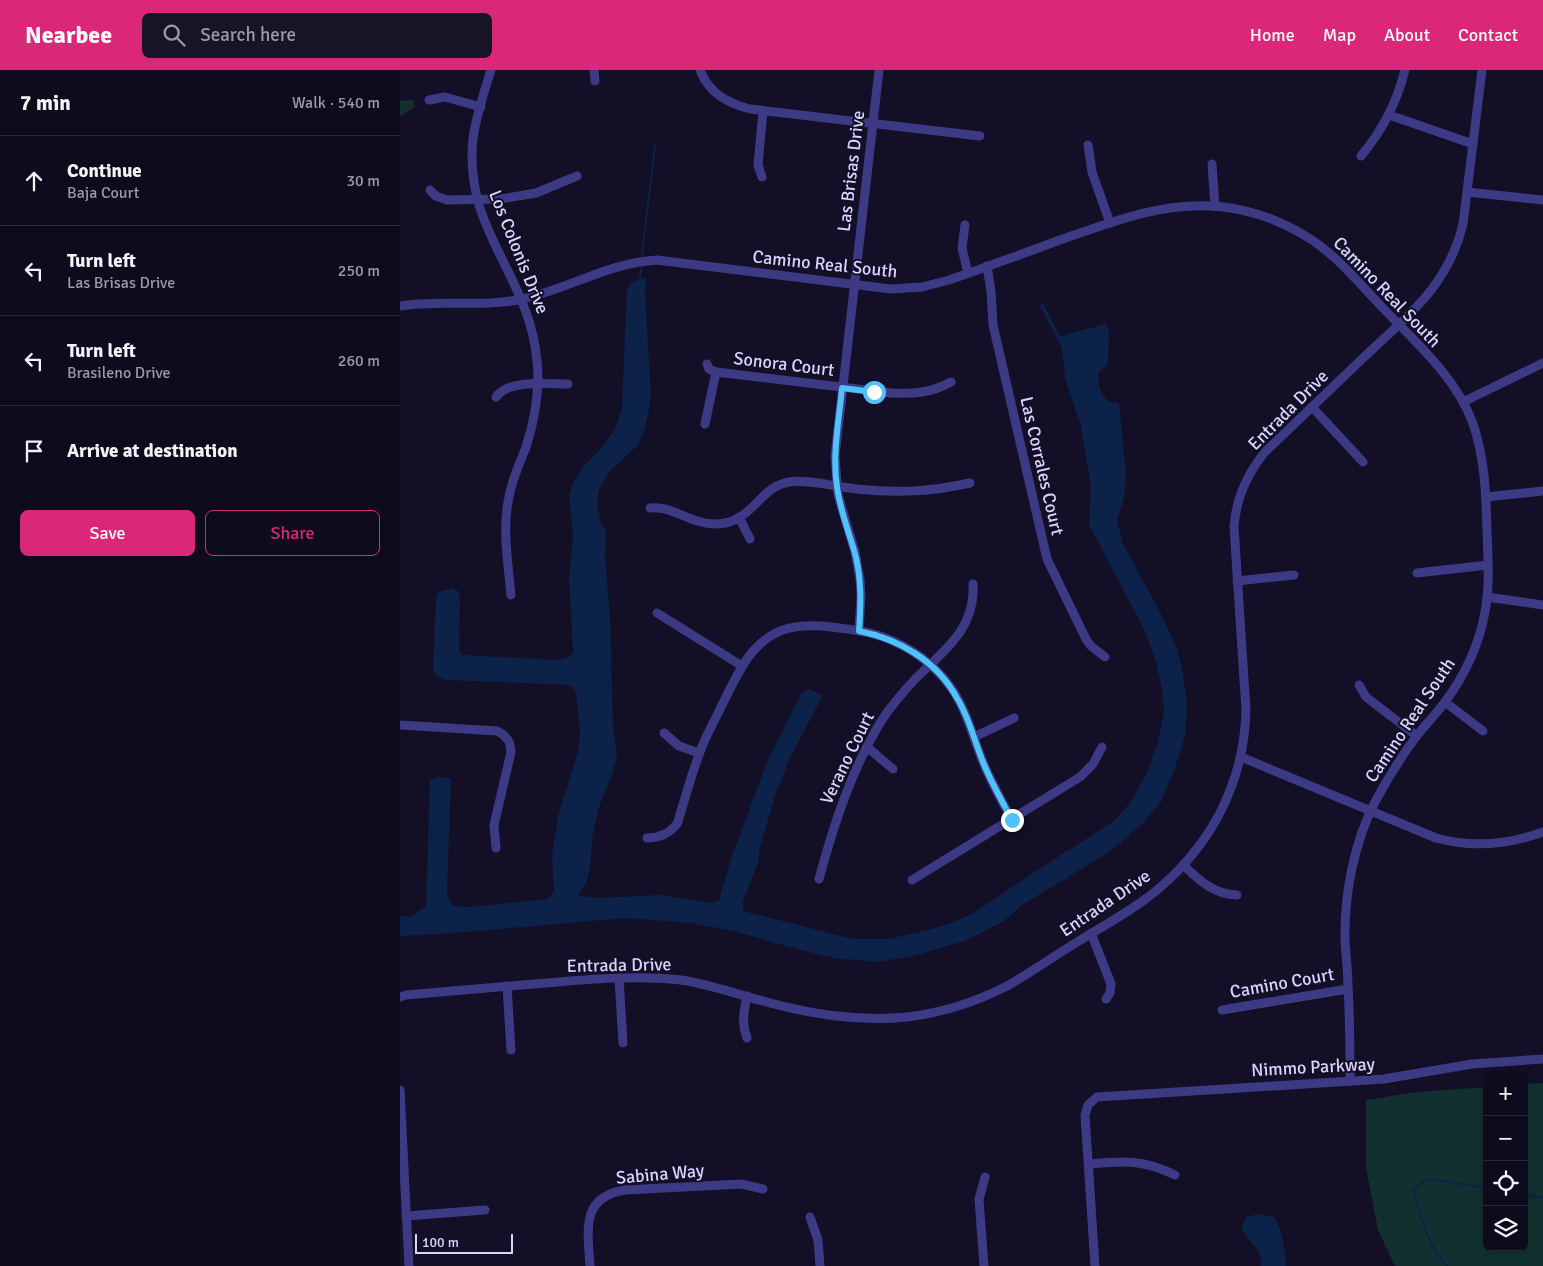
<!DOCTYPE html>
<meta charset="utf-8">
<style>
body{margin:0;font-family:Signika,sans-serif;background:#171425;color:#f1f3f6}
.controls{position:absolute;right:15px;bottom:15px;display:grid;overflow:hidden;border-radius:8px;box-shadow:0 2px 12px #0003}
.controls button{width:45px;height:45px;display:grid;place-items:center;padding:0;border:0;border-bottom:1px solid #2e2b3b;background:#0e0b1c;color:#f1f3f6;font:25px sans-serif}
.scale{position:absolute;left:15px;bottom:12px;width:98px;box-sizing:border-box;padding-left:5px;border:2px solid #d9d4ff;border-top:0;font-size:14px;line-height:18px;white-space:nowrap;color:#d9d4ff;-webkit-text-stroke:4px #130f26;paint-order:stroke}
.stop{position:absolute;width:15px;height:15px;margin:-11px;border:4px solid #4fc3f7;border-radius:50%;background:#fff}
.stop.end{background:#4fc3f7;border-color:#fff;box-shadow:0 1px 5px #0008}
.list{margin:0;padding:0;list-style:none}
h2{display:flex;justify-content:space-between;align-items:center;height:65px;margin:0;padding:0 20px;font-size:21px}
h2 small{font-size:16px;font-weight:400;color:#9b9ba3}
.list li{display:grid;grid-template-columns:32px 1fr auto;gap:15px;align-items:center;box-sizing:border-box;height:90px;padding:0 20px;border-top:1px solid #2e2b3b}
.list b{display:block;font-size:19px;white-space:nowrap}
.list p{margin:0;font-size:16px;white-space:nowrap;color:#9b9ba3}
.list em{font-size:16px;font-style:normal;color:#9b9ba3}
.actions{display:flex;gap:10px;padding:15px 20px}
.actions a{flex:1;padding:11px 0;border:1px solid #db2777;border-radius:8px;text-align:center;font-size:18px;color:#db2777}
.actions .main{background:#db2777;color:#fff}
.icon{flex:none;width:28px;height:28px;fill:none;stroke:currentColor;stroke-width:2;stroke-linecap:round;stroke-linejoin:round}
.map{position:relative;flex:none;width:1143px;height:1196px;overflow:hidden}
header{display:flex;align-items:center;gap:30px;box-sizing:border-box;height:70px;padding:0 25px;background:#db2777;color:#fff}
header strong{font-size:24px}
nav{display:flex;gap:28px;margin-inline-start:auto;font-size:18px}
.search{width:350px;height:45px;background:#171425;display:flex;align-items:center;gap:12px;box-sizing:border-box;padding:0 18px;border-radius:8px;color:#9b9ba3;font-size:19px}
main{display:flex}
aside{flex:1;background:#0e0b1c}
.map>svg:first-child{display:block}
</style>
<header>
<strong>Nearbee</strong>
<div class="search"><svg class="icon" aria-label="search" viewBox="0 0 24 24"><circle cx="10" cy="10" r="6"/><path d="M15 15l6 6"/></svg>Search here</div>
<nav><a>Home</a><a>Map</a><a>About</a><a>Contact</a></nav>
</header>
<main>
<aside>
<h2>7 min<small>Walk · 540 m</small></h2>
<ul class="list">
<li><svg class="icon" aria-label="ahead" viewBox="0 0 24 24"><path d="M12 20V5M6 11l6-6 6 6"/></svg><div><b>Continue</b><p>Baja Court</p></div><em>30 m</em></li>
<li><svg class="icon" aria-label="left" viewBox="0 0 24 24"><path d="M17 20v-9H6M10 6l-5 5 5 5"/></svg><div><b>Turn left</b><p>Las Brisas Drive</p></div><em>250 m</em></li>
<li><svg class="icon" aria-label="left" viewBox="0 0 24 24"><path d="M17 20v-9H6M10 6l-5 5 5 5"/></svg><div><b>Turn left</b><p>Brasileno Drive</p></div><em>260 m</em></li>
<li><svg class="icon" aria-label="arrive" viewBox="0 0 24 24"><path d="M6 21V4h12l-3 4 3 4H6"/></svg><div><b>Arrive at destination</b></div></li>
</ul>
<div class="actions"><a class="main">Save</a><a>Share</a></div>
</aside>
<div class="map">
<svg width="1143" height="1196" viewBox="0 0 1143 1196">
<rect width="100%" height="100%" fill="#130f26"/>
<g fill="#12302f">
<path d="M13,30L15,37L0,46V31Z"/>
<path d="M1143,1013V1196H995L978,1160L966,1098V1030L1017,1022L1087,1017V1177H1124V1014Z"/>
</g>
<g fill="#0c2248">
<path d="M246,208L245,224L251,326L248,345L243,364L237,376L210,401L199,420L197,432L200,450L206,461L205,487L210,546L213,654L217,687L212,705L200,734L193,763L190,797L186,813L179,823L180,826L196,828L260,825L313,833L319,830L330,792L367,692L402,622L408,619L423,625L390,688L375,726L360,777L358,792L343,832V841L453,869H488L524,861L552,853L575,842L636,801L714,751L730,733L747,703L757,675L764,642L762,619L756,592L745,561L689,455L691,416L681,356L665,308L662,278L640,236L643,233L660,266L706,254L709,263L708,295L698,303C699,319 700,331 719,334L726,405L724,428L717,450L723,474L759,540L777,578L783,603L787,636L785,666L774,701L761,732L742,754L711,781L622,835L604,851L565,871L513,886L477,892L434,888L397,879L334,861L290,853L226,848L55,863L0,866V846L10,847L26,836L30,710L38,707L51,708L47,825L53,836L69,837L147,829L154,821L152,785L159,742L178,682L180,664L176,621L169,615L46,610L36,606L33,598L36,527L38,522L52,518L58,521L60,527L59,581L62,585L159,590L169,587L173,583L169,509L173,466L169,425L173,413L183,397L201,378L215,360L222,338L227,218C233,211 237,210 246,208Z"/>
<path d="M858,1144L874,1147C883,1159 885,1181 886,1196H861C863,1178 847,1172 841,1158L846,1147Z"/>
</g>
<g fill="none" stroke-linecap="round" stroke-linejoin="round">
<g stroke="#0c2248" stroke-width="2">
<path d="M242,185L255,75"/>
<path d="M240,210L241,197"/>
<path d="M1124,1124L1143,1128"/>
<path d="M1047,1196C1027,1173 1021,1149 1013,1120L1026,1110L1031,1109L1087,1118"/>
</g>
<g stroke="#3d3a85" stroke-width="9">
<path d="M91,0C85,19 75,50 73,69C70,93 74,122 82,144C101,196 132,233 137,291C140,320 135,349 126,377C120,393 112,409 109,427C102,458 108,493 111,525"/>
<path d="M194,0L195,11"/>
<path d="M300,0C309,23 327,33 350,39L580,66"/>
<path d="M29,30L45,27L81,37"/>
<path d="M989,45L1073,74"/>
<path d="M688,75L692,102L710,153"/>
<path d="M961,86C983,60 997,32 1005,0"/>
<path d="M812,94L815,136"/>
<path d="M362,107L358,95L363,41"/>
<path d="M30,120L36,126L47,130L101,129L136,123L177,106"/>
<path d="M1067,122L1143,130"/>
<path d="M565,155L562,178L568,203"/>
<path d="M587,196L591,221L593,255L647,489L686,569L691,576L705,587"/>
<path d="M0,236C40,229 81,238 122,229C169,219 207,193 257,190L491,219L522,217L549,210C589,196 628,182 668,167C716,151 758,134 809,136C842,137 876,148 904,165C935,183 957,211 982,237C1014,271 1055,306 1072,351C1085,387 1086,424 1087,462C1088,489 1090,515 1085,542C1079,575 1065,605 1045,632C1036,644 1025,655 1015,668C1001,687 988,708 976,730C954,772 944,824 945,871C946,887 948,902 948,918C950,949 950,980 950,1011"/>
<path d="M307,294L309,299L316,302L491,323C514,324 531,323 551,312"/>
<path d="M96,327C109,309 148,314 168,314"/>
<path d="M1063,332L1143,293"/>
<path d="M912,337L963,392"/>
<path d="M305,354L316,302"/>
<path d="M1086,427L1143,421"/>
<path d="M250,438C272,435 290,454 315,454C353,454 358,417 389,412C407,409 437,417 457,419C497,423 530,422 570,413"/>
<path d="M339,447L350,469"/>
<path d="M1017,503L1088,495"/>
<path d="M837,511L894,505"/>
<path d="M1087,527L1143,535"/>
<path d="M257,543L342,596"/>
<path d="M459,561L461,526L460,509L455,482L438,425L435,386L479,0"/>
<path d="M959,615L966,627L1017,666"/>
<path d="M1045,632L1083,661"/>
<path d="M0,655L97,661C106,665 111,672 111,682L94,755L96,778"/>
<path d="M264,663L279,676L299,683"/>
<path d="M574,667L614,648"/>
<path d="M467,677L493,699"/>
<path d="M841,687L1036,768C1072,778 1107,775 1143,762"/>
<path d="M247,768C260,768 269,764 277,754C285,730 291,705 300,682C305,667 314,652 321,637C336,608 349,572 383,560C405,552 432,557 454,560C493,565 530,587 552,619C567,641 573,668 583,692C591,712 602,731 612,750"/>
<path d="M783,795C800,811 813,824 837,825"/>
<path d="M419,809C434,754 451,701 480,653C490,637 503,622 516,608C544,581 576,558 573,514"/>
<path d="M512,810L680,707L693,694L702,677"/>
<path d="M691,863L711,914L710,923L706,929"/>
<path d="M219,908L223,973"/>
<path d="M107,916L111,980"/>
<path d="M0,927L6,925C52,921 99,917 146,913C191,909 236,905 281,910C309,914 336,924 363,931C411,944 457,952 507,947C541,943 576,932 607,916C627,905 647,891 666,879C693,862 721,847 747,828C808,781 844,717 846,640L834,457C836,428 847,404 865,382C897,351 930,320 962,289C1006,247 1048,217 1063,154L1082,0"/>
<path d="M822,940L948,919"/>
<path d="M347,968C341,953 344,941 347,926"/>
<path d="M0,1020L9,1196"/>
<path d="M689,1094C724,1091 743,1089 775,1105"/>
<path d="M6,1146L85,1140"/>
<path d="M410,1147L418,1170L420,1196"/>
<path d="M190,1196C188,1161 180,1127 225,1120L341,1114L363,1119"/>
<path d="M584,1196L579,1129L585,1107"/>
<path d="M695,1196L685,1045L688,1035L697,1027L984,1009L1072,994L1143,989"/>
</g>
</g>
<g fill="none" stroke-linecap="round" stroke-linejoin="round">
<path stroke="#4fc3f7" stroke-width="6" d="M474,322L442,318C439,351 432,384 437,417C440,439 448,460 454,480C462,507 461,534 459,561C499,569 537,591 557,628C569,647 574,670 583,692C591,712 602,731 612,750"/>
</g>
<g text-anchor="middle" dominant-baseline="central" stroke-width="4" stroke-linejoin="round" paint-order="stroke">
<g font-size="18" fill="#d9d4ff" stroke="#130f26">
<text transform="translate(451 101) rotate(-83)">Las Brisas Drive</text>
<text transform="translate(119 182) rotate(68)">Los Colonis Drive</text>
<text transform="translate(425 194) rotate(6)">Camino Real South</text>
<text transform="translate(987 222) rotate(46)">Camino Real South</text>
<text transform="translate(384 294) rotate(7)">Sonora Court</text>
<text transform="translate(888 340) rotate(-45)">Entrada Drive</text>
<text transform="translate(642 396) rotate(77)">Las Corrales Court</text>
<text transform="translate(1010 650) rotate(-56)">Camino Real South</text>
<text transform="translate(447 688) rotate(-64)">Verano Court</text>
<text transform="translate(705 833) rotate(-34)">Entrada Drive</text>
<text transform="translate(219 895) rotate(-1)">Entrada Drive</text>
<text transform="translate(882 913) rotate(-10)">Camino Court</text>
<text transform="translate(913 997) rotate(-3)">Nimmo Parkway</text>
<text transform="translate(260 1104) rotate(-5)">Sabina Way</text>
</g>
</g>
</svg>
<div class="controls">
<button>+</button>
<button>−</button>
<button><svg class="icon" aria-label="locate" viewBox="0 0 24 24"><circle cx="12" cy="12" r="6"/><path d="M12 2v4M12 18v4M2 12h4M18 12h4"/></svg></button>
<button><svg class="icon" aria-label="layers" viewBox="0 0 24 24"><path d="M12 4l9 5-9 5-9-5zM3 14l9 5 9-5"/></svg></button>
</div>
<div class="scale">100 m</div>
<div class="stop" style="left:474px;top:322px"></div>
<div class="stop end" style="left:612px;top:750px"></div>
</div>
</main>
